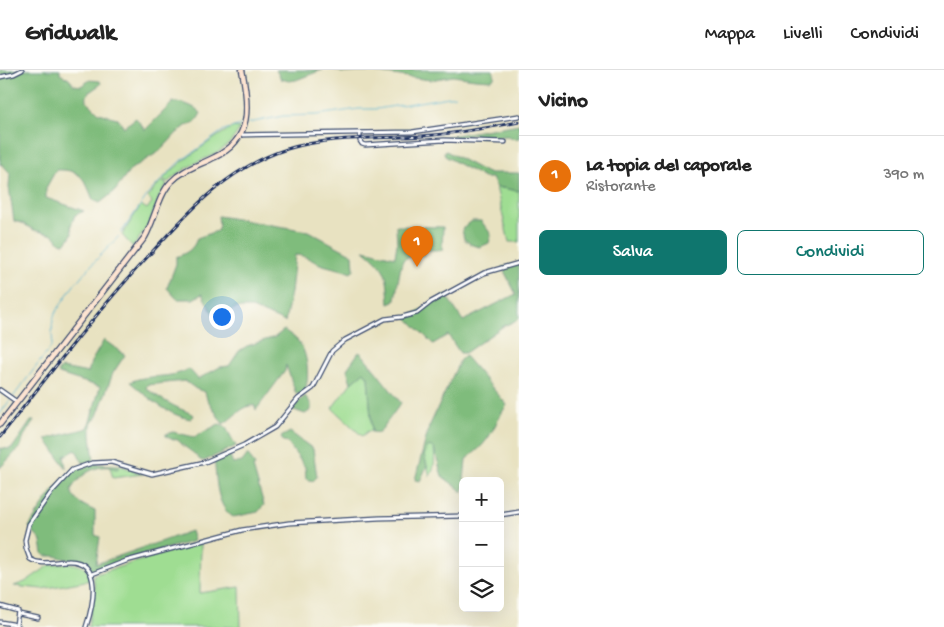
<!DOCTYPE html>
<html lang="it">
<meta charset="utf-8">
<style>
body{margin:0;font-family:"Gochi Hand",sans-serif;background:#f2f2f2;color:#222}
.controls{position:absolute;right:15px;bottom:15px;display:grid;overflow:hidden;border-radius:8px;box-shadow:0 5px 20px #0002}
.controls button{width:45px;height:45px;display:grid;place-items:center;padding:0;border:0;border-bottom:1px solid #e0e0e0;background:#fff;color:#222;font:25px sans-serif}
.you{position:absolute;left:221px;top:246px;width:18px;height:18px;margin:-12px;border:4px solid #fff;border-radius:50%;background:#1a73e8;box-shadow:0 0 0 8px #1a73e833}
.badge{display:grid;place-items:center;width:32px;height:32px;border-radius:50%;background:#0f766e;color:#fff;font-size:16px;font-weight:700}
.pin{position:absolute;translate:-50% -41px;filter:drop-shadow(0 1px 2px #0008)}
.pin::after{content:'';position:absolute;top:26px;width:18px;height:15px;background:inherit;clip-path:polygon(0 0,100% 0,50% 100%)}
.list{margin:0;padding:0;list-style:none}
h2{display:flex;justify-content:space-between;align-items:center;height:65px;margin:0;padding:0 20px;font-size:21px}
h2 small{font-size:16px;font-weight:400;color:#767676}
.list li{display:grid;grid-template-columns:32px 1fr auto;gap:15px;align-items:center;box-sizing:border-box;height:80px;padding:0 20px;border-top:1px solid #e0e0e0}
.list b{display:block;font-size:19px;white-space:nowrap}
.list p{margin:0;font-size:16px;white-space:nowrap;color:#767676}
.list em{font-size:16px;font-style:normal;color:#767676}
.actions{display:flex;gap:10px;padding:15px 20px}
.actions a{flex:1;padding:11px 0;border:1px solid #0f766e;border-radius:8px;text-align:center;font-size:18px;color:#0f766e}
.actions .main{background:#0f766e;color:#fff}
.icon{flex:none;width:28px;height:28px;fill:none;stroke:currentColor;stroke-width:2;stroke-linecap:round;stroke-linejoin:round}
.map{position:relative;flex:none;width:519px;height:557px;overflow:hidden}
header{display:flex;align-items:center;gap:30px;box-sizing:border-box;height:70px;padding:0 25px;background:#fff;border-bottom:1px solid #e0e0e0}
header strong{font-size:24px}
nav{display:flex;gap:28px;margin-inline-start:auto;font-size:18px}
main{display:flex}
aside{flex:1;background:#fff}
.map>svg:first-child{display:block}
</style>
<header>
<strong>Gridwalk</strong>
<nav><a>Mappa</a><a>Livelli</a><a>Condividi</a></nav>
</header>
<main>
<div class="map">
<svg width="519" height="557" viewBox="0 0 519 557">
<rect width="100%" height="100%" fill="#fdfcf7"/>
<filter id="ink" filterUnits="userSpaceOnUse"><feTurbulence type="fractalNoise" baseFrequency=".02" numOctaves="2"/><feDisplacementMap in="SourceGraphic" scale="10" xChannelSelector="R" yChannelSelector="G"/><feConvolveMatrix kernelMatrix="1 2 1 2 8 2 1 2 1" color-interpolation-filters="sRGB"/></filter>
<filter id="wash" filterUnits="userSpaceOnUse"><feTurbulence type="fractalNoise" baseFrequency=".0096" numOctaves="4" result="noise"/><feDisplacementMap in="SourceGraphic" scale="20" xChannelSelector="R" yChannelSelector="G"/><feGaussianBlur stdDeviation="1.12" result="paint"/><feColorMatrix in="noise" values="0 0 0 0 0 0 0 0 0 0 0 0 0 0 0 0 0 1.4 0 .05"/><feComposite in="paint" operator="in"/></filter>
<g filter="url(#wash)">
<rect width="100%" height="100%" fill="#e8e2c1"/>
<g fill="#9fdd92" stroke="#5d8678">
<path d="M234,57L240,58C223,88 209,83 184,100C178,103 173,108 168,112L163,110C167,101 224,60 234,57Z"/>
<path d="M161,111L167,114L159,127L149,154L133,177L122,165L141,135L147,139L152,132L148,127Z"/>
<path d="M496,117L519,121V172H509Z"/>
<path d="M364,302L368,307L372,362L368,361L362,366L332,338L351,313Z"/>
<path d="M429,375L434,378C435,387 435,399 430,406L424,385Z"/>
<path d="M119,395L143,404L113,408L110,397L113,398Z"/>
<path d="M201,472L200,523L240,517L241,557H88L95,519L93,505Z"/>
<path d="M66,493C78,494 89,496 91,510L42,519L14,516L25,512L50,495Z"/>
</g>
<g fill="#7fbc7c" stroke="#4d766d">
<path d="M0,0H60V4L69,9L74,15L81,16L90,10L100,11L101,14L88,23L86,30L99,43L117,48L124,57L136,48L145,60L173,32C183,32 194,36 201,43L196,52L186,56L177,63L160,81L131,99L115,121L100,133L93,130C85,109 81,99 56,100L46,118V128L84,141L75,145L71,155L72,164L65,174L60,173L54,165L34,160L22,153L14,151L9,117L10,103L2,94L0,95Z"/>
<path d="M276,0H322L296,10L289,11L281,9Z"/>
<path d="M335,0H493L495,7L491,10L475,9L453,6L430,10L371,2L343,3Z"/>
<path d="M519,54V68L515,69L508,66L479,67L474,64L455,68H438Z"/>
<path d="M446,81L487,103H519V121L496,117L492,108H484L445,86L444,82Z"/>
<path d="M218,146L308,161L353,185L354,199L351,203C342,199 333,198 323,195C313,192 306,185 295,185L291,222L285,252L252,238H236L216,249L202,224L193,229H177L167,218L176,194V187C187,183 194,179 197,168L217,161L219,155Z"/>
<path d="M472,151H481L491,164L489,173L480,177L472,175L464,169L462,159Z"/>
<path d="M396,156L443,157L442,180H427L424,185C419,186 409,186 404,189C400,192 397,224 394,232L389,234C387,203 388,200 364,180L395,187L397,174Z"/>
<path d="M519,193V249L502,257L465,283H460L448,265L433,274L406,247C420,242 432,232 446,225L463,251L516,224L502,197Z"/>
<path d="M284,260C288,263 293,266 297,270C308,280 311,312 303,324H296L286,295L285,301L256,340L255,336C245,333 232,349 223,354L207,329L205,322L196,319L185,311L147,315L146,318C160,329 176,338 193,344L194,346L191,349C167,345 149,328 130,312C149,303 170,310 189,299L198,309L220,297L229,296L239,281L247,276L275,267Z"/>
<path d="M104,270L125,285L113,303L97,346L91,354V365L94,391L83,393L76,380L64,386L66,398L46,369L88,358L100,317L59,304L58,301L62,298L88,303L91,292Z"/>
<path d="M359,282L362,284L401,333L379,363L372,362L368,307L364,302L351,313L347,299Z"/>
<path d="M465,286L507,335C500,344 497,353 491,363C486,373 475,383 466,389L463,422L442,406L434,378L428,376L424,385L427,396L420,411L415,410L429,357L460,290Z"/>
<path d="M305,326L311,334V340L305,344L291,339Z"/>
<path d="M31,351H34L24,366L21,376L0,398V378L9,379L13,377Z"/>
<path d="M219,354L225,356L236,376L204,391L200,390C194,381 185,379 178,370L171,369L166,366V364L173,362L194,367Z"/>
<path d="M290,362L313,379L317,407L313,411L306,409L305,397L287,372L283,371L281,367Z"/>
<path d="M229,383L233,394L242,392L248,384L255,396L253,397L264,435L258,442L233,447C215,435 217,409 214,389Z"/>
<path d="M93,394L119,395V398L116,399C99,391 79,405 71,420C74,432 85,436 95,441V465L100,467L96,494L191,461L194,471L123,490L93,502C85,490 77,492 65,489C55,486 58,486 46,486L43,484L41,471L29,457C38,442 60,408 74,400C80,397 87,396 93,394Z"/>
</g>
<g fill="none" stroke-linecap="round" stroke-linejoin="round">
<g stroke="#4fafce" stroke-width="1">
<path d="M249,53L283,46L316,45L359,39H377L455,26"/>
<path d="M121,163L149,123L177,94L224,60L241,55"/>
<path d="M13,327L51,277C54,268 51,259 53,250C54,244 58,239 62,233C77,207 99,188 119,166"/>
<path d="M0,344L10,330"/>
</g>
</g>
</g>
<g filter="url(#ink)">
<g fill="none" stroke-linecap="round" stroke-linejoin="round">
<g stroke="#3a4a6d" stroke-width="5.5">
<g id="street">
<path d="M0,7L14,4L22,0"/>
<path d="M360,63V71L362,74L365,75L444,70L505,72"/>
<path d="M240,65L412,62L519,46"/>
<path d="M0,320L17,332"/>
<path d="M500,445L519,442"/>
<path d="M92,504L126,491L242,460L289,453L379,448L463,446"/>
<path d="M0,536L18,541L16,555"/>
<path d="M19,544L38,548"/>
<path d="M0,552L12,554L19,557"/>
<path d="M86,557C93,536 104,490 68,491C55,491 41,496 30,489L26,478L25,470L29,454L50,424L72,400L92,393L111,392L152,404L205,392L244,375L275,357L298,329L313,318L332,281L345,270L385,249L402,247L417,243L431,232L484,203L519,193"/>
</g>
</g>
<g stroke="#3a4a6d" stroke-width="7">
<path id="secondary" d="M0,354L145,167C154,151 159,124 171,112C183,99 200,95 215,87C253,69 249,35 242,0"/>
</g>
<use href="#street" stroke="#fff" stroke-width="3"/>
<use href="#secondary" stroke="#fde4d1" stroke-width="4.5"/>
<g stroke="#1b2f5e" stroke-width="3">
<path id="rail" d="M0,367C49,305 97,241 151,183C191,139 228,98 287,79C331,66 376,69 422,66C455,64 487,58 519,52"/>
</g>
<use href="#rail" stroke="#fdfcf7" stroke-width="1" stroke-dasharray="4" stroke-linecap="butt"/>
</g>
</g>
</svg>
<div class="controls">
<button>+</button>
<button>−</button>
<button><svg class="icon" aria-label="layers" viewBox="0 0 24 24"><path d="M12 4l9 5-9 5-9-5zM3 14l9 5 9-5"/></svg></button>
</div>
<div class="you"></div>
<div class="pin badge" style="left:417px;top:197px;background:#e8710a">1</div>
</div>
<aside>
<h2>Vicino<small></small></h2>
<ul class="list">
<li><span class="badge" style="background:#e8710a">1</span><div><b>La topia del caporale</b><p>Ristorante</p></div><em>390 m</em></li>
</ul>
<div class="actions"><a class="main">Salva</a><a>Condividi</a></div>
</aside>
</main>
